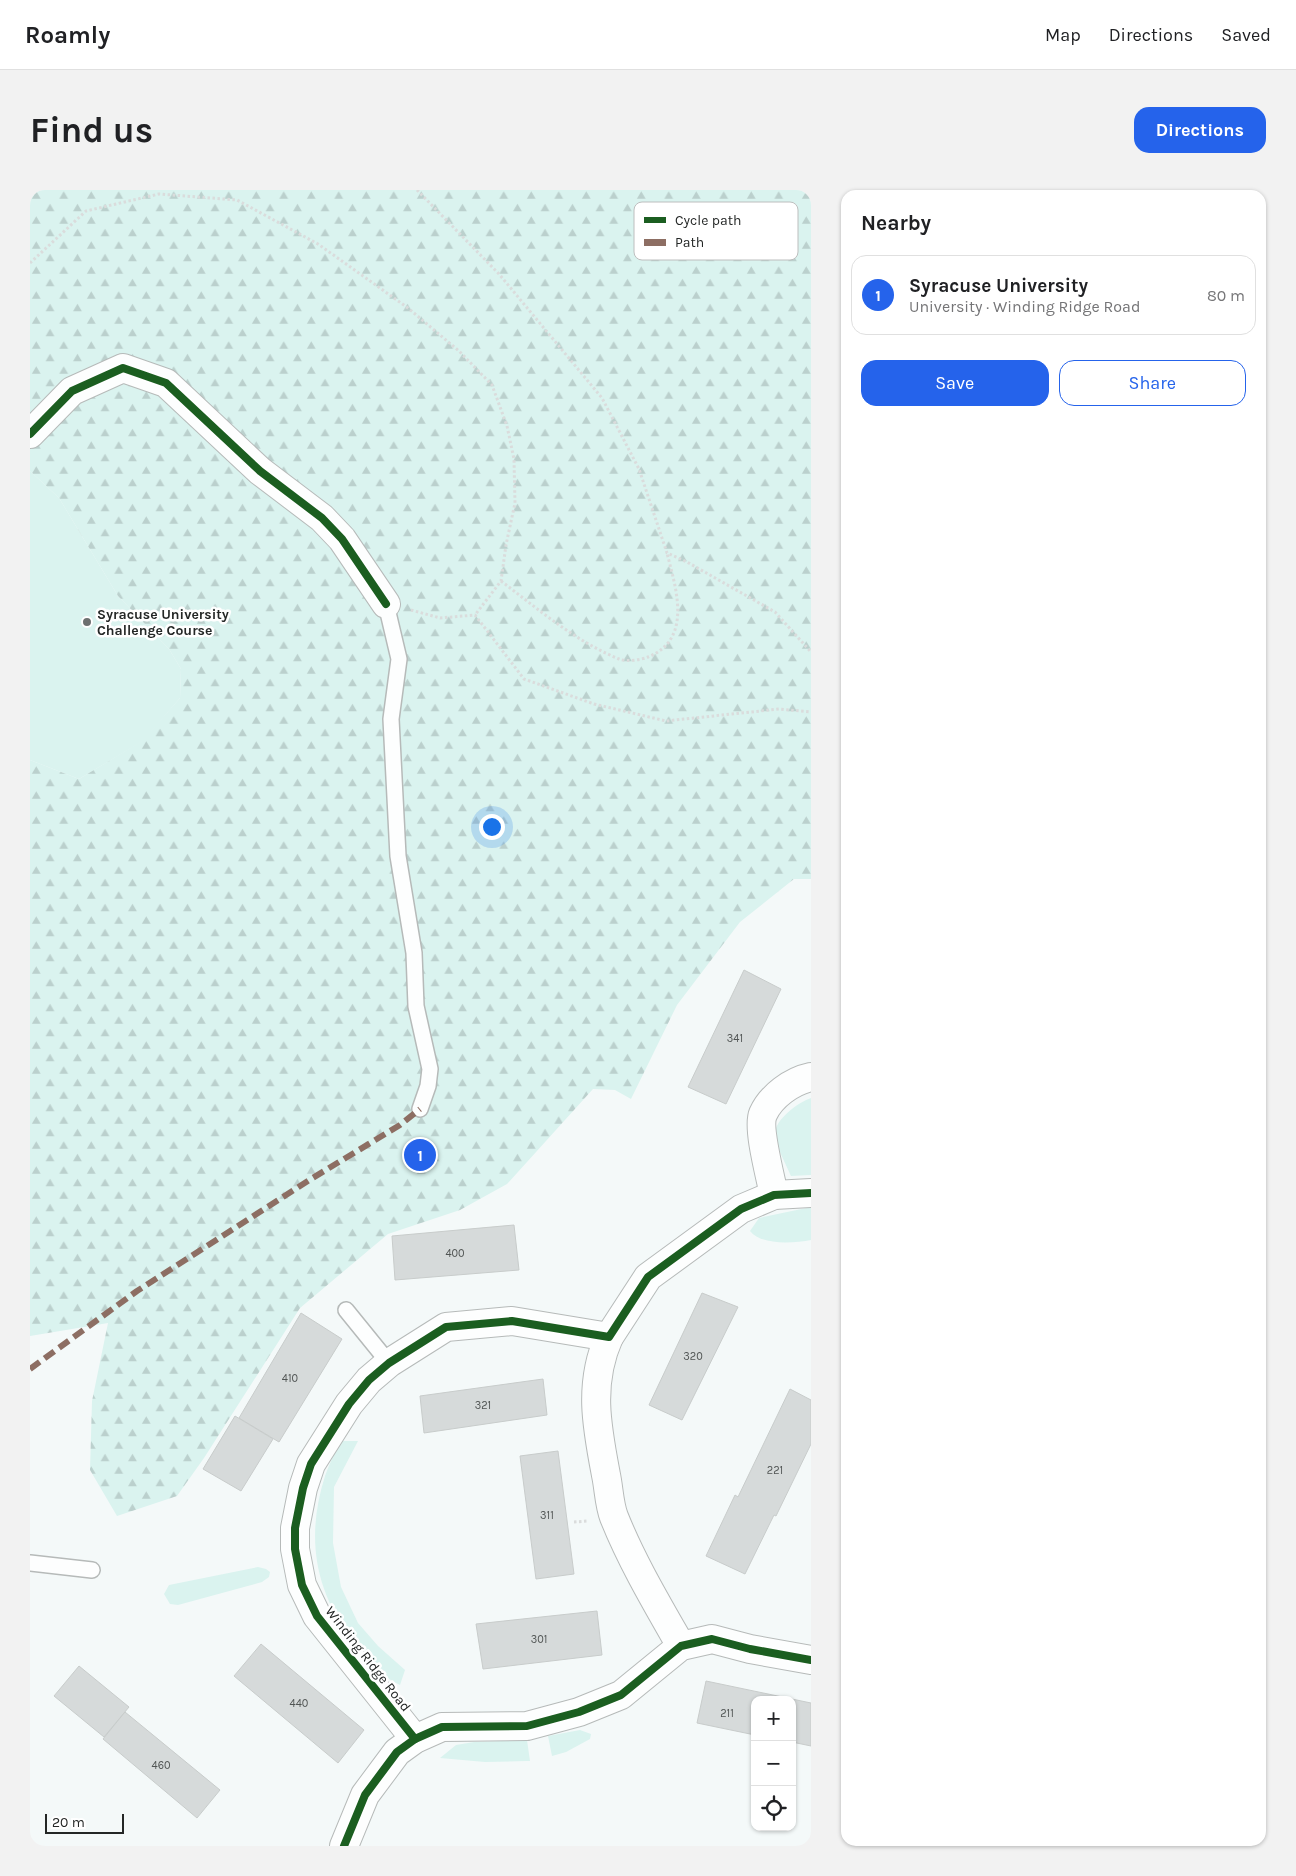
<!DOCTYPE html>
<meta charset="utf-8">
<style>
body{margin:0;font-family:Karla,sans-serif;background:#f2f2f2;color:#202124}
.controls{position:absolute;right:15px;bottom:15px;display:grid;overflow:hidden;border-radius:10px;box-shadow:0 1px 4px #0004}
.controls button{width:45px;height:45px;display:grid;place-items:center;padding:0;border:0;border-bottom:1px solid #e0e0e0;background:#fff;color:#202124;font:25px sans-serif}
.scale{position:absolute;left:15px;bottom:12px;width:79px;box-sizing:border-box;padding-left:5px;border:2px solid #242726;border-top:0;font-size:14px;line-height:18px;white-space:nowrap;color:#242726;-webkit-text-stroke:4px #fff;paint-order:stroke}
.you{position:absolute;left:461px;top:636px;width:18px;height:18px;margin:-12px;border:4px solid #fff;border-radius:50%;background:#1a73e8;box-shadow:0 0 0 8px #1a73e833}
.badge{display:grid;place-items:center;width:32px;height:32px;border-radius:50%;background:#2563eb;color:#fff;font-size:16px;font-weight:700}
.pin{position:absolute;translate:-50% -50%;border:2px solid #fff;box-shadow:0 1px 5px #0006}
.list{margin:0;padding:0;list-style:none}
h2{display:flex;justify-content:space-between;align-items:center;height:65px;margin:0;padding:0 20px;font-size:21px}
h2 small{font-size:16px;font-weight:400;color:#757577}
.list li{display:grid;grid-template-columns:32px 1fr auto;gap:15px;align-items:center;box-sizing:border-box;height:80px;margin:0 10px 10px;padding:0 10px;border:1px solid #e0e0e0;border-radius:15px}
.list b{display:block;font-size:19px;white-space:nowrap}
.list p{margin:0;font-size:16px;white-space:nowrap;color:#757577}
.list em{font-size:16px;font-style:normal;color:#757577}
.actions{display:flex;gap:10px;padding:15px 20px}
.actions a{flex:1;padding:11px 0;border:1px solid #2563eb;border-radius:15px;text-align:center;font-size:18px;color:#2563eb}
.actions .main{background:#2563eb;color:#fff}
.icon{flex:none;width:28px;height:28px;fill:none;stroke:currentColor;stroke-width:2;stroke-linecap:round;stroke-linejoin:round}
.map{position:relative;flex:none;width:781px;height:1656px;overflow:hidden;border-radius:15px}
header{display:flex;align-items:center;gap:30px;box-sizing:border-box;height:70px;padding:0 25px;background:#fff;border-bottom:1px solid #e0e0e0}
header strong{font-size:24px}
nav{display:flex;gap:28px;margin-inline-start:auto;font-size:18px}
.intro{display:flex;align-items:center;justify-content:space-between;box-sizing:border-box;height:120px;padding:0 30px}
h1{margin:0;font-size:35px}
.button{padding:12px 22px;border-radius:15px;background:#2563eb;color:#fff;font-size:18px;font-weight:700}
main{display:flex;gap:30px;padding:0 30px}
aside{flex:1;background:#fff;border-radius:15px;box-shadow:0 1px 4px #0004}
.map>svg:first-child{display:block}
</style>
<header>
<strong>Roamly</strong>
<nav><a>Map</a><a>Directions</a><a>Saved</a></nav>
</header>
<div class="intro"><h1>Find us</h1><a class="button">Directions</a></div>
<main>
<div class="map">
<svg width="781" height="1656" viewBox="0 0 781 1656">
<defs>
<pattern id="forest-firs" width="22" height="20" patternUnits="userSpaceOnUse" patternTransform="scale(1.25)"><rect width="22" height="20" fill="#daf3ef"/><path d="M5 1l3.5 6h-7zM16 11l3.5 6h-7z" fill="#bbd0cd"/></pattern>
</defs>
<rect width="100%" height="100%" fill="#f4f9f9"/>
<g fill="#daf3ef">
<path d="M0,281L29,308L88,406L139,459L151,479L150,508L113,551L49,589L0,570Z"/>
<path d="M781,908V985L761,986C757,976 744,953 745,942C747,928 769,912 781,908Z"/>
<path d="M781,1017V1050C764,1053 732,1056 720,1041L729,1028Z"/>
<path d="M310,1251H328L304,1297L303,1353L311,1397L328,1433L348,1456L375,1480L370,1495C349,1485 334,1467 321,1449C284,1398 276,1346 295,1286C299,1274 305,1263 310,1251Z"/>
<path d="M228,1377L236,1379L240,1382L239,1387L232,1392L148,1415L140,1414L134,1404L139,1395Z"/>
<path d="M550,1540L561,1544L560,1549L536,1562L522,1566L518,1546Z"/>
<path d="M497,1550L500,1571H497L455,1572L410,1568L426,1555L444,1552Z"/>
</g>
<path fill="url(#forest-firs)" d="M0,0H781V689H764L710,732L647,815L601,909L585,900L563,899L477,994L430,1020L358,1044L270,1118L174,1268L147,1306L87,1326L60,1280L62,1211L78,1133L0,1146V570L49,589L112,551L150,508L151,479L139,459L88,406L29,308L0,281Z"/>
<g fill="#d6dada" stroke="#c8cccb">
<path d="M714,780L751,799L696,914L658,897Z"/>
<path d="M484,1035L489,1080L365,1090L362,1046Z"/>
<path d="M672,1103L708,1117L652,1230L619,1215Z"/>
<path d="M271,1123L312,1149L249,1252L209,1228Z"/>
<path d="M513,1189L517,1225L394,1243L390,1206Z"/>
<path d="M760,1199L781,1210V1254L746,1326L744,1325L715,1384L676,1366L705,1305L708,1307Z"/>
<path d="M205,1226L243,1249L211,1301L173,1279Z"/>
<path d="M528,1261L544,1384L506,1389L490,1266Z"/>
<path d="M567,1421L572,1465L453,1479L446,1434Z"/>
<path d="M231,1454L334,1540L308,1573L204,1486Z"/>
<path d="M49,1476L99,1517L74,1547L24,1506Z"/>
<path d="M676,1491L781,1513V1556L762,1552V1510H725V1545L667,1533Z"/>
<path d="M95,1522L190,1600L167,1628L73,1549Z"/>
</g>
<g fill="none" stroke-linecap="round" stroke-linejoin="round">
<g stroke="#b6bab9" stroke-width="18">
<g id="lane">
<path d="M356,414L369,469L361,529L368,666L384,763L386,816L400,879L398,896L390,919"/>
<path d="M316,1120L359,1173"/>
<path d="M0,1373L62,1380"/>
</g>
</g>
<g stroke="#b6bab9" stroke-width="30">
<g id="street">
<path d="M0,244L42,201L93,178L136,193L230,281L292,328L312,349L356,414"/>
<path d="M744,1005C741,989 727,938 733,924C741,906 762,891 781,887"/>
<path d="M579,1147C558,1194 567,1238 576,1285C579,1299 579,1314 584,1327C602,1372 627,1414 651,1456"/>
<path d="M385,1549L287,1426L272,1395L265,1359V1338L273,1298L281,1274L319,1214L339,1190L359,1173L416,1137L482,1131L579,1147L618,1087L711,1019L744,1005L781,1003"/>
<path d="M314,1656L335,1605L367,1562L385,1549L412,1537L497,1536L549,1522L591,1505L651,1456L682,1449L720,1459L781,1470"/>
</g>
</g>
<g stroke="#dadcdc" stroke-width="3" stroke-dasharray="2.5 2.5" stroke-linecap="butt">
<path d="M387,0L469,84L572,208L609,279L637,363L657,372L745,422L781,462"/>
<path d="M0,73L56,21L129,4L207,10L288,54L378,118L429,161L462,195L477,236L484,269L485,313L476,355L471,391L445,425"/>
<path d="M471,391C508,419 545,451 589,469C596,472 611,470 618,467C663,449 646,399 637,363"/>
<path d="M381,420L410,428L445,425L494,489L564,514L636,531L749,519L781,522"/>
<path d="M544,1332L558,1331"/>
</g>
<use href="#lane" stroke="#fdfefe" stroke-width="15"/>
<use href="#street" stroke="#fdfefe" stroke-width="28"/>
<path stroke="#8d6e63" stroke-width="6" stroke-dasharray="12 6" stroke-linecap="butt" d="M0,1179L107,1101L281,989L370,935L390,919"/>
<g stroke="#fff" stroke-width="11">
<g id="cycleway">
<path d="M0,244L42,201L93,178L136,193L230,281L292,328L312,349L356,414"/>
<path d="M385,1549L287,1426L272,1395L265,1359V1338L273,1298L281,1274L319,1214L339,1190L359,1173L416,1137L482,1131L579,1147L618,1087L711,1019L744,1005L781,1003"/>
<path d="M314,1656L335,1605L367,1562L385,1549L412,1537L497,1536L549,1522L591,1505L651,1456L682,1449L720,1459L781,1470"/>
</g>
</g>
<use href="#cycleway" stroke="#1b5e20" stroke-width="8"/>
</g>
<circle fill="#6d7070" stroke="#fff" stroke-width="2" cx="57" cy="432" r="5"/>
<g text-anchor="middle" dominant-baseline="central" stroke-width="5" stroke-linejoin="round" paint-order="stroke">
<g font-size="11" fill="#505453">
<text x="705" y="848">341</text>
<text x="425" y="1063">400</text>
<text x="663" y="1166">320</text>
<text x="260" y="1188">410</text>
<text x="453" y="1215">321</text>
<text x="745" y="1280">221</text>
<text x="517" y="1325">311</text>
<text x="509" y="1449">301</text>
<text x="269" y="1513">440</text>
<text x="697" y="1523">211</text>
<text x="131" y="1575">460</text>
</g>
<g font-size="14" font-weight="bold" fill="#242726" stroke="#fff" text-anchor="start">
<text x="67" y="424">Syracuse University<tspan x="67" dy="16">Challenge Course</tspan></text>
</g>
<g font-size="14" fill="#242726" stroke="#fff">
<text transform="translate(338 1469) rotate(52)">Winding Ridge Road</text>
</g>
</g>
<rect x="604" y="12" width="164" height="58" rx="8" fill="#fff" stroke="#bdbebe" stroke-width="1"/>
<rect x="614" y="27" width="22" height="6" fill="#1b5e20"/>
<rect x="614" y="49" width="22" height="7" fill="#8d6e63"/>
<g font-size="14" fill="#242726">
<text x="645" y="35">Cycle path</text>
<text x="645" y="57">Path</text>
</g>
</svg>
<div class="controls">
<button>+</button>
<button>−</button>
<button><svg class="icon" aria-label="locate" viewBox="0 0 24 24"><circle cx="12" cy="12" r="6"/><path d="M12 2v4M12 18v4M2 12h4M18 12h4"/></svg></button>
</div>
<div class="scale">20 m</div>
<div class="you"></div>
<div class="pin badge" style="left:390px;top:965px">1</div>
</div>
<aside>
<h2>Nearby<small></small></h2>
<ul class="list">
<li><span class="badge">1</span><div><b>Syracuse University</b><p>University · Winding Ridge Road</p></div><em>80 m</em></li>
</ul>
<div class="actions"><a class="main">Save</a><a>Share</a></div>
</aside>
</main>
